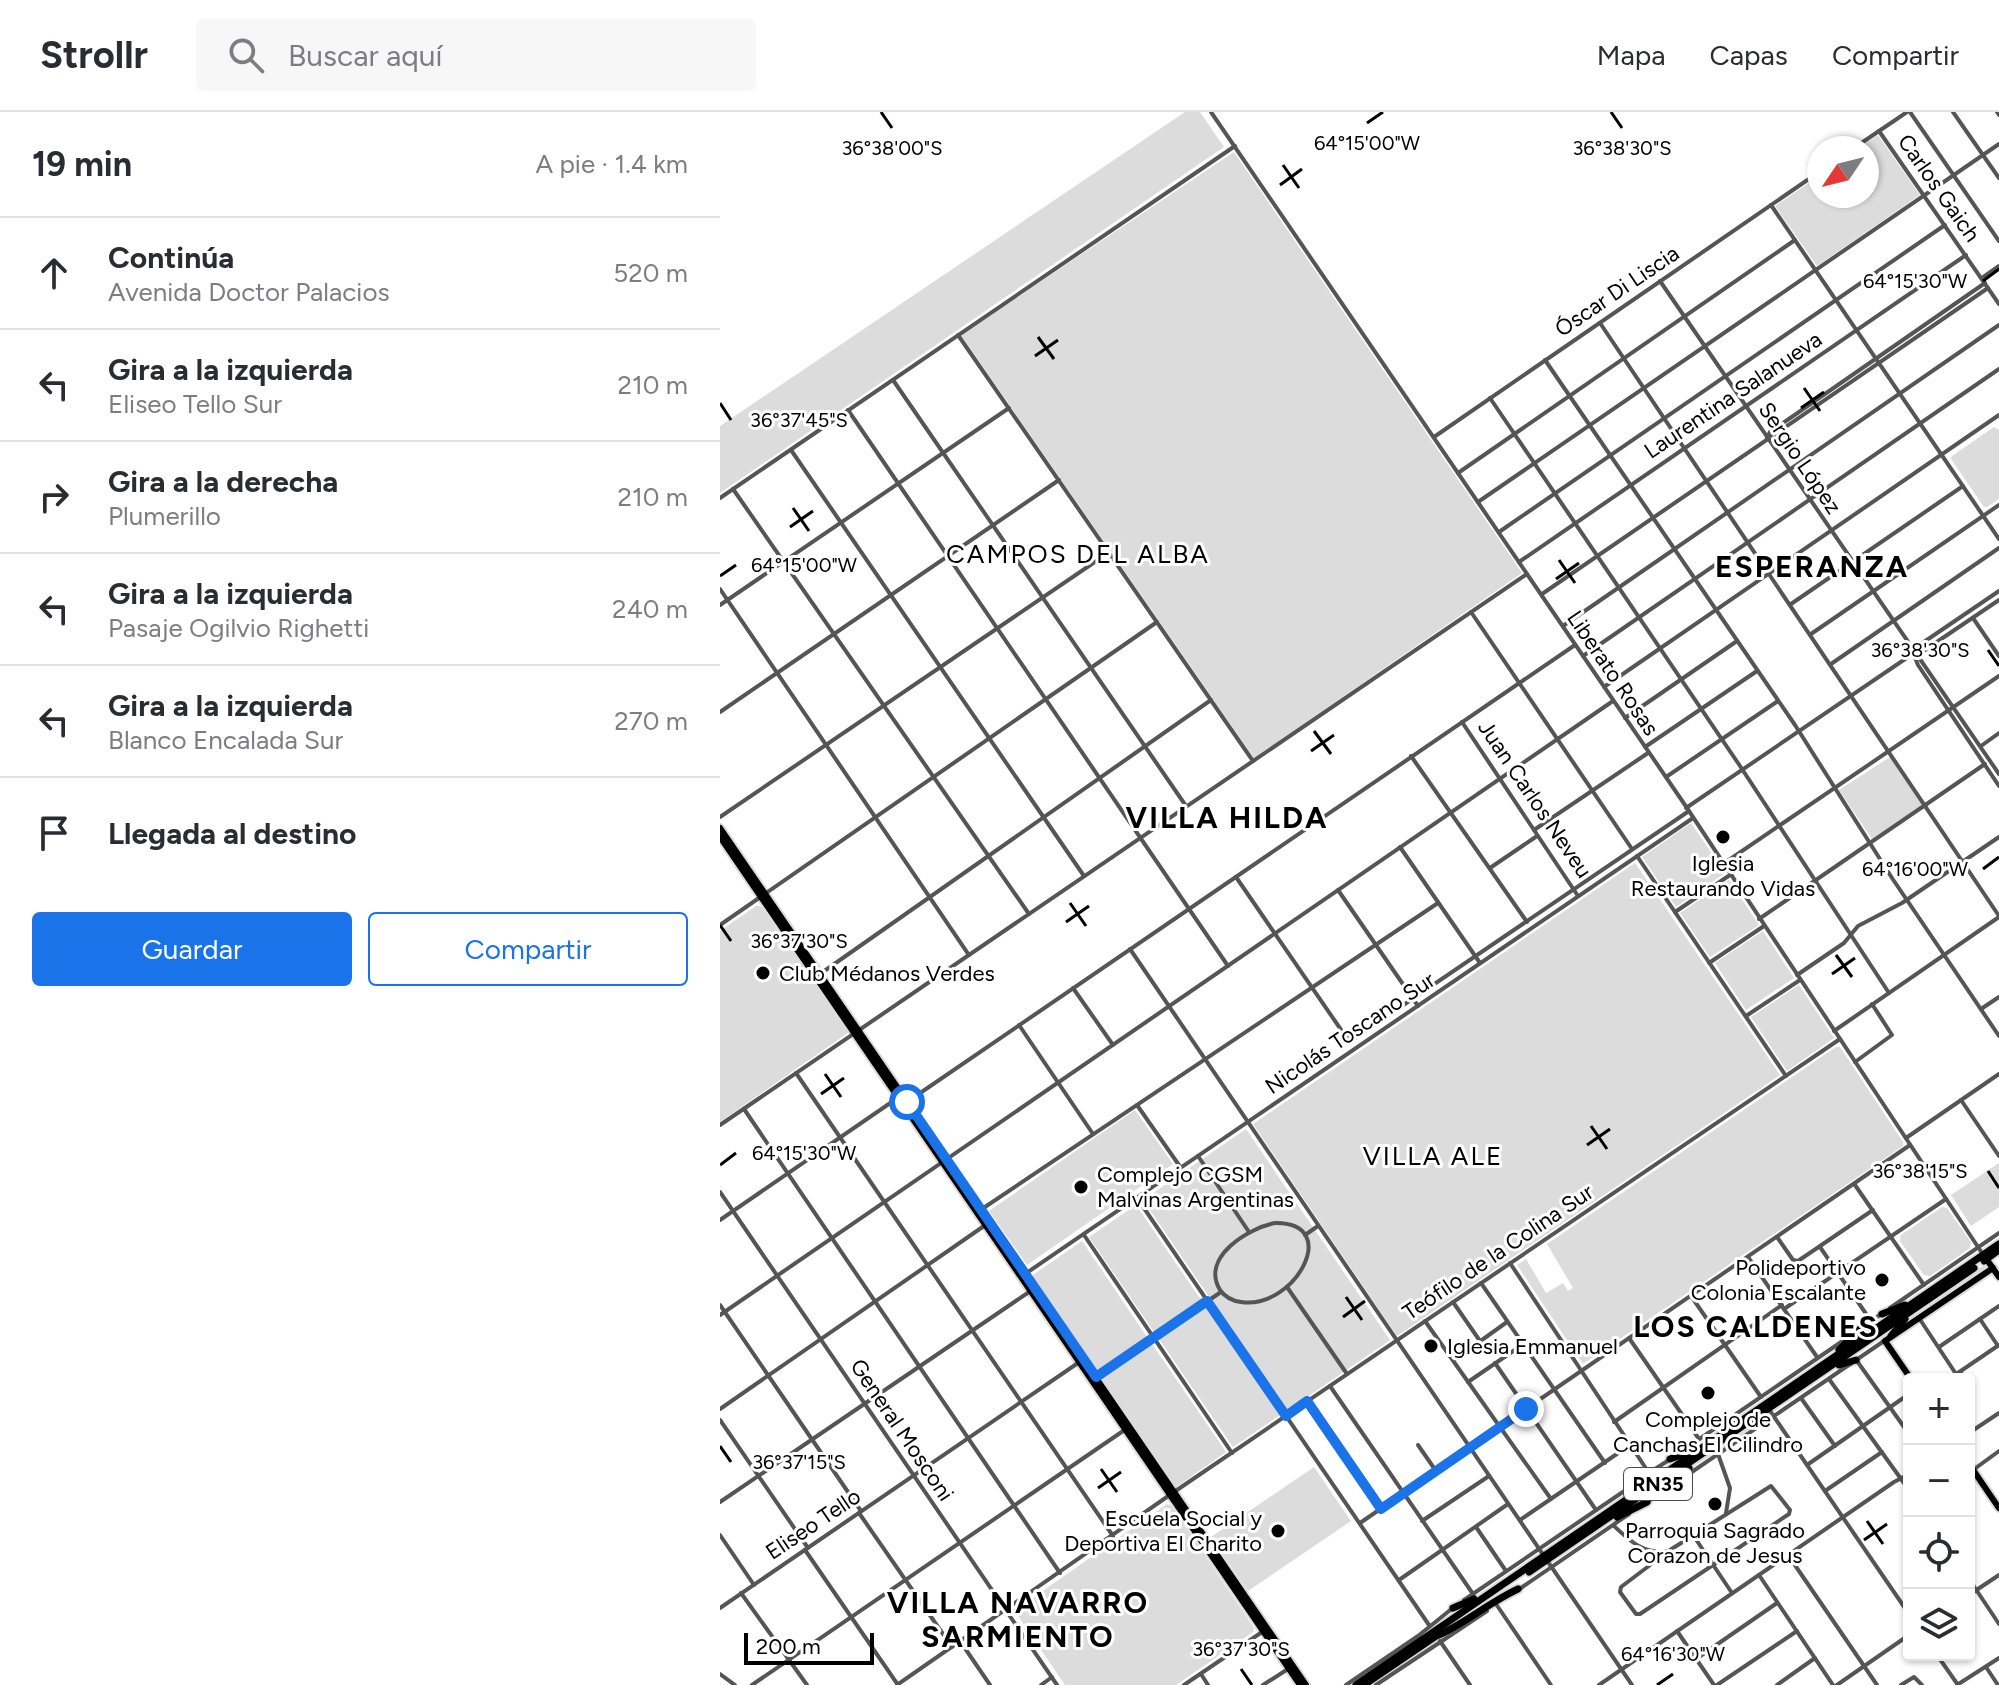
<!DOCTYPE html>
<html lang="es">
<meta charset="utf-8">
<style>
body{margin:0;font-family:Figtree,sans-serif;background:#f7f7f7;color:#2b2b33}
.controls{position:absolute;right:24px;bottom:24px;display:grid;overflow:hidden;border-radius:8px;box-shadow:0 2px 6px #0004}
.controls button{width:72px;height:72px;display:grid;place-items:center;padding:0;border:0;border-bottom:2px solid #e1e1e2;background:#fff;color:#2b2b33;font:40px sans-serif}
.compass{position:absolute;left:1087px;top:24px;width:72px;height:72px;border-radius:50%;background:#fff;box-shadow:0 2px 6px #0004;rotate:235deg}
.scale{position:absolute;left:24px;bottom:20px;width:130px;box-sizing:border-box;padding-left:8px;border:4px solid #000;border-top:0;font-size:22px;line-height:28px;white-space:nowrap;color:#000;-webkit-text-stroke:6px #fff;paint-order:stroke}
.stop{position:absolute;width:24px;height:24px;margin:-18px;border:6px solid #1a73e8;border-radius:50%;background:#fff}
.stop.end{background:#1a73e8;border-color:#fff;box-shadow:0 2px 8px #0008}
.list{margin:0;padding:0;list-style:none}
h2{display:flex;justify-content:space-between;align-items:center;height:104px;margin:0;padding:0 32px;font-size:34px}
h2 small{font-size:26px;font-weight:400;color:#7c7c81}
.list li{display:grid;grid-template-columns:52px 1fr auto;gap:24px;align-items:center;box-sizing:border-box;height:112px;padding:0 32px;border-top:2px solid #e1e1e2}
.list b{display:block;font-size:30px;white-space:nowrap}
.list p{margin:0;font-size:26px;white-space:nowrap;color:#7c7c81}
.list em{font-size:26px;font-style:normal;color:#7c7c81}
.actions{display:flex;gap:16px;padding:24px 32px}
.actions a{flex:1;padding:18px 0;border:2px solid #1a73e8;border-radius:8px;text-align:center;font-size:28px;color:#1a73e8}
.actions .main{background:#1a73e8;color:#fff}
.icon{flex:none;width:44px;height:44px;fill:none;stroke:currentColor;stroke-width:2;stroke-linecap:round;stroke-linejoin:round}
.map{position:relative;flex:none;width:1279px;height:1573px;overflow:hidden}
header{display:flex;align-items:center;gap:48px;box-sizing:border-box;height:112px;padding:0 40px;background:#fff;border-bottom:2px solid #e1e1e2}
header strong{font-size:38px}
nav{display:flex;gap:44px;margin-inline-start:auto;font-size:28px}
.search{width:560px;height:72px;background:#f7f7f7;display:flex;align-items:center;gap:20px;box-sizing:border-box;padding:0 28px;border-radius:8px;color:#7c7c81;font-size:30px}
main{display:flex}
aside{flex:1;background:#fff}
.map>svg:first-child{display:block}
</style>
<header>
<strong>Strollr</strong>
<div class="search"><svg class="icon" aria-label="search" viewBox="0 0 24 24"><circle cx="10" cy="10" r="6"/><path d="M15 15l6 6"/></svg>Buscar aquí</div>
<nav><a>Mapa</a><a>Capas</a><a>Compartir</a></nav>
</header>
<main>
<aside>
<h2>19 min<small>A pie · 1.4 km</small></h2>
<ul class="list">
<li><svg class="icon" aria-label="ahead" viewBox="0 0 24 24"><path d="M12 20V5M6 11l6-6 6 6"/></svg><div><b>Continúa</b><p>Avenida Doctor Palacios</p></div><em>520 m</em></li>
<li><svg class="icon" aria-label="left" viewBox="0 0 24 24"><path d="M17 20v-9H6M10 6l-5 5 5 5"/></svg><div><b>Gira a la izquierda</b><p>Eliseo Tello Sur</p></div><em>210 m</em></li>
<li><svg class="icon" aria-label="right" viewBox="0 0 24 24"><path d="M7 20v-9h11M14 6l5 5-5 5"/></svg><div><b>Gira a la derecha</b><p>Plumerillo</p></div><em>210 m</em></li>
<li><svg class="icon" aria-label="left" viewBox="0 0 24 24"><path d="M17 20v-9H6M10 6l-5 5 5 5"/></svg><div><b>Gira a la izquierda</b><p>Pasaje Ogilvio Righetti</p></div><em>240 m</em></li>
<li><svg class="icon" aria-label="left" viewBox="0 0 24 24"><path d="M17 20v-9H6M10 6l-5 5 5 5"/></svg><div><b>Gira a la izquierda</b><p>Blanco Encalada Sur</p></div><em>270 m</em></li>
<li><svg class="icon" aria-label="arrive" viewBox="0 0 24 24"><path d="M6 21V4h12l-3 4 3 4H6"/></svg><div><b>Llegada al destino</b></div></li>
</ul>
<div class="actions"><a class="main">Guardar</a><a>Compartir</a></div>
</aside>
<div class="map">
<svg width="1279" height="1573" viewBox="0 0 1279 1573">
<rect width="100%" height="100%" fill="#fff"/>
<g fill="#dcdcdc">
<path d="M465,0H480L504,35L0,381V314Z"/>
<path d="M1158,23L1200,83L1097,154L1055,94L1099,64V84H1147V36H1139Z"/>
<path d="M514,40L802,461L534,646L241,223Z"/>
<path d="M1274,315L1279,318V387L1267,395H1264L1231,347L1232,344Z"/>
<path d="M1170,645L1202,693L1152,727L1119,678Z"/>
<path d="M971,711L1005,761L956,795L922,745Z"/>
<path d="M915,751L1060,963L677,1224L533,1012Z"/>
<path d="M1009,768L1039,813L990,845L960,801Z"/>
<path d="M36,794H41L129,920L0,1010V819Z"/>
<path d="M1043,819L1074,866L1026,898L995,851Z"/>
<path d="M1079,873L1114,926L1067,959L1031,905Z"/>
<path d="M1116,935H1120L1183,1030V1034L863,1252L797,1153L806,1147L826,1181L843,1171L848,1179L853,1176L827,1132Z"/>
<path d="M415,998L453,1052L307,1153L269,1099Z"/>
<path d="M526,1017L670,1228L567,1299L423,1088Z"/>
<path d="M1279,1051V1095L1251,1114L1231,1083Z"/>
<path d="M416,1093L481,1188L434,1220L369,1125Z"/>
<path d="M1222,1095L1227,1096L1251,1130L1250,1136L1210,1164L1204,1163L1180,1129L1181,1123Z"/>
<path d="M362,1129L427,1225L375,1260L310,1165Z"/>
<path d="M1266,1152L1264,1159L1183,1214L1237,1171Z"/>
<path d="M486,1195L560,1303L513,1335L439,1227Z"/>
<path d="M432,1232L506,1340L455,1376L380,1267Z"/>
<path d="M1048,1301L1046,1307L965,1361Z"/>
<path d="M594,1355L631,1409L528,1479L491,1425Z"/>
<path d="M447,1392L451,1393L534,1516L533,1520L456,1573H345L296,1501L297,1497Z"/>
</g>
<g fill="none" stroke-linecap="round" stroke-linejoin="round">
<g stroke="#dbdbdb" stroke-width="10">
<g id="major">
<path d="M0,716L586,1573"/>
<path d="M0,725L580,1573"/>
<path d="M1265,1145L1279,1165"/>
<path d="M1191,1267L1165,1229L1273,1156"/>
<path d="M1249,1352L1279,1396"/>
</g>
</g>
<g stroke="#dbdbdb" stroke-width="11">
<g id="highway">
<path d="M1264,1149L1279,1138"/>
<path d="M1162,1202L1185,1193"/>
<path d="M1171,1224L1185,1207"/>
<path d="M1119,1238L1140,1217"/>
<path d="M1119,1253L1136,1248"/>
<path d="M950,1347L970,1340"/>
<path d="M950,1374L969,1356"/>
<path d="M908,1382L929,1361"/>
<path d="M897,1405L927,1390"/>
<path d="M809,1460L1254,1156"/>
<path d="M733,1496L754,1487"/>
<path d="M719,1523C747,1510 770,1490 798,1477"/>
<path d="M636,1573L1279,1132"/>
<path d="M644,1573L719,1522"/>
</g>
</g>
<g stroke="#555" stroke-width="4">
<path d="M491,0L965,693L1262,1141"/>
<path d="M1190,0L1279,129"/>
<path d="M1233,0L1279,66"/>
<path d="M1277,0L1279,3"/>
<path d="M1159,19L1279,192"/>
<path d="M1134,36L1187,0"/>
<path d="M1051,93L1279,427"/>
<path d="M1262,166L1279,154"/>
<path d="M940,169L1279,662"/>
<path d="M880,211L1279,804"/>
<path d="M238,223L533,649"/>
<path d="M825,248L1075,613L1172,766L1279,924"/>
<path d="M173,268L466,694"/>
<path d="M770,286L1018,651L1169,881"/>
<path d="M128,298L508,854"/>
<path d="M714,325L1099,60"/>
<path d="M1047,326L1050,320L1265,171"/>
<path d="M71,338L364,764"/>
<path d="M738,361L1075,128"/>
<path d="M13,377L309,802"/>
<path d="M0,386L515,34"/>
<path d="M758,390L1279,32"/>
<path d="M779,420L1225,113"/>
<path d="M799,450L1246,143"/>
<path d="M0,477L249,843"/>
<path d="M822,482L1268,176"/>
<path d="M1071,492L1243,374"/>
<path d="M0,493L289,296"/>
<path d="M751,500L912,737"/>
<path d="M1253,506L1279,544"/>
<path d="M843,514L1279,213"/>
<path d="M1091,522L1279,393"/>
<path d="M1196,541L1202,540L1279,488"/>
<path d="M1194,543L1198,553L1279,674"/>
<path d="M863,544L1279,257"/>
<path d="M1111,552L1279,436"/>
<path d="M884,575L1279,303"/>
<path d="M0,600L339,368"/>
<path d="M905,606L1017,529"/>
<path d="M742,610L858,784"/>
<path d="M1261,634L1279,621"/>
<path d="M925,635L1037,559"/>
<path d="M691,644L807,810"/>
<path d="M946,665L1058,589"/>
<path d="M966,696L1194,541L1198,534L1279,479"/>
<path d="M0,705L388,441"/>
<path d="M814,718L928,641"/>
<path d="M680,735L760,851"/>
<path d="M917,744L1066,964"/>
<path d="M1003,752L1279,564"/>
<path d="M770,756L817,724"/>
<path d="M516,765L626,925L632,928L969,699"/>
<path d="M618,778L698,894"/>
<path d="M955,800L1010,763"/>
<path d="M1039,807L1265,652"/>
<path d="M0,813L437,510"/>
<path d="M410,837L912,1573"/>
<path d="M989,851L1044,814"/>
<path d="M100,862L491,588"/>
<path d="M1077,863L1124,831L1138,814L1182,791L1279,725"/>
<path d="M353,876L393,933"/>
<path d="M1261,897L1279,885"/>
<path d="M1026,904L1080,868"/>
<path d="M299,913L373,1022"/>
<path d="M1114,919L1279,805"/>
<path d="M1135,950L1172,923L1152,892"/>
<path d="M76,961L393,1424"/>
<path d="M1241,988L1279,1044"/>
<path d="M187,990L855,533"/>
<path d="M417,993L461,1056"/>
<path d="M24,997L340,1461"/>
<path d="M0,1013L807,462"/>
<path d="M1186,1026L1279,962"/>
<path d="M478,1044L529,1120"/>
<path d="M1135,1073L1204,1173"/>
<path d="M0,1080L337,1573"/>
<path d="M417,1086L709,1513"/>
<path d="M262,1097L718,791"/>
<path d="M0,1108L179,985"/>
<path d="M555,1111C623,1110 575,1198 521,1190C513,1189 505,1185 500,1178C480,1145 529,1116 555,1111Z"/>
<path d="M364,1123L512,1341"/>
<path d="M585,1123L598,1114"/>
<path d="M1057,1125L1073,1148L1078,1149L1153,1098"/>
<path d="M1100,1135L1151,1209"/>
<path d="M1028,1145L1097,1245"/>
<path d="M790,1151L929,1361"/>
<path d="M305,1162L973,706"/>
<path d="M761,1171L885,1351"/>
<path d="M567,1175L627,1262"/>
<path d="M971,1184L1041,1285"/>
<path d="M733,1190L760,1229"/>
<path d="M0,1193L141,1399"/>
<path d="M1170,1196L1279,1121"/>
<path d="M1064,1197L1226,1087"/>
<path d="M0,1203L893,589"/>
<path d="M1199,1206L1236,1262"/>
<path d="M1260,1207L1278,1234"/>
<path d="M705,1209L831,1387"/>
<path d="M1140,1216L1163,1201"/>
<path d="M909,1226L979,1327"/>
<path d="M1219,1235L1279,1194"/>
<path d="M734,1248L787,1210"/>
<path d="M1137,1249L1189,1322"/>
<path d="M775,1251L876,1398"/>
<path d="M1240,1260L1245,1267"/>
<path d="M376,1265L501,1180"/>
<path d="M1109,1267L1189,1378"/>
<path d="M1229,1267L1279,1233"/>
<path d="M748,1270L802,1233"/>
<path d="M610,1274L753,1482"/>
<path d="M1081,1286L1115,1334"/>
<path d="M588,1290L661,1397"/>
<path d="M1048,1296L1189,1502"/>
<path d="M0,1297L264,1114"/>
<path d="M0,1308L88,1436"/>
<path d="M894,1310L1062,1193"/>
<path d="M1249,1321L1279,1301"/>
<path d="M698,1333L716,1359"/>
<path d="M959,1341L1127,1226"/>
<path d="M998,1342L1010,1376L1006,1401"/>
<path d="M1087,1353L1189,1282"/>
<path d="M1253,1358L1279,1339"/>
<path d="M929,1361L952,1346"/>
<path d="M963,1366L1164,1229"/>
<path d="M1051,1374L1070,1398L1069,1402L920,1502H916L900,1480L901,1475L950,1438Z"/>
<path d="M1105,1379L1162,1340"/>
<path d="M0,1390L312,1178"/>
<path d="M927,1390L949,1375"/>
<path d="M139,1401L232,1535"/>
<path d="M800,1408L910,1333"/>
<path d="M702,1409L769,1364"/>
<path d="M640,1411L1190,1033"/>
<path d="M894,1414C910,1429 924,1443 948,1439"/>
<path d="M756,1415L786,1459"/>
<path d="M0,1423L34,1473"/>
<path d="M973,1423L1012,1481"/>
<path d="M85,1438L178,1573"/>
<path d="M1068,1443L1157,1573"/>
<path d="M1039,1463L1113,1573"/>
<path d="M1249,1467L1279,1512"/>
<path d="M679,1468L788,1392"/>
<path d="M798,1478L909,1402"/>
<path d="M21,1481L87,1573"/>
<path d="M1249,1483L1279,1463"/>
<path d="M744,1488L916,1371"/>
<path d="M776,1492L831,1573"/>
<path d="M0,1496L358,1251"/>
<path d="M957,1519L994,1573"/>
<path d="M240,1529L270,1573"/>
<path d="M720,1529L750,1573"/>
<path d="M1217,1543L1238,1573"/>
<path d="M976,1547L1057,1491"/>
<path d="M1266,1555L1278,1573"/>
<path d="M0,1562L15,1573"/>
<path d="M481,1562L488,1573"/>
<path d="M32,1573L406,1317"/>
<path d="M177,1573L454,1380L1120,927"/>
<path d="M321,1573L332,1565"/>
<path d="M464,1573L545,1518"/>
<path d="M543,1573L568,1557"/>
<path d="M626,1573L698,1524L734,1495"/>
<path d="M656,1573L767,1499"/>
<path d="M879,1573L1174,1370L1189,1362"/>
<path d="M997,1573L1077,1519"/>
<path d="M1057,1573L1095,1546"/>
<path d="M1117,1573L1189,1523"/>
<path d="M1181,1573L1194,1565L1202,1573"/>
<path d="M1237,1573L1279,1546"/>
</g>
<use href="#major" stroke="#000" stroke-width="6"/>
<use href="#highway" stroke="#000" stroke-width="7"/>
</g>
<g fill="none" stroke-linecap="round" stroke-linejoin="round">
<path stroke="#1a73e8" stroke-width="10" d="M187,990L376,1265L487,1189L566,1304L587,1289L661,1397L806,1297"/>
</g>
<path fill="none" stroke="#000" stroke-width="3" d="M161,0L172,16M891,0L902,16M647,11L663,0M563,53L579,76M560,73L582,57M1263,169L1279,157M318,225L334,247M315,244L338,228M1084,276L1100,299M0,291L11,308M1081,296L1104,280M73,396L89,419M70,415L93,399M839,448L855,471M0,464L16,453M836,467L859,451M1268,538L1279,554M594,619L611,642M591,639L614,623M1263,757L1279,745M350,791L366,814M346,810L369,794M0,813L11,829M1116,843L1132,865M1112,862L1135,846M105,962L121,985M101,982L124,966M871,1014L887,1037M867,1033L890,1017M0,1053L16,1041M1268,1059L1279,1076M626,1185L642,1208M623,1205L645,1189M0,1334L11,1350M381,1357L397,1380M378,1376L401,1360M1147,1409L1163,1432M1144,1428L1167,1412M521,1557L532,1573M937,1573L953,1562"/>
<g fill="#000" stroke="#fff" stroke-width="3">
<circle cx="1003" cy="725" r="8"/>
<circle cx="43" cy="861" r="8"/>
<circle cx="361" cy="1075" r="8"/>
<circle cx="1162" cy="1168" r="8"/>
<circle cx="711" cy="1234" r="8"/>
<circle cx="988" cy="1281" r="8"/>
<circle cx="995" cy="1392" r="8"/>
<circle cx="558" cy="1419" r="8"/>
</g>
<g text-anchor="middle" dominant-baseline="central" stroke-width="6" stroke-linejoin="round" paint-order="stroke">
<rect fill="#fff" stroke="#4c4c4c" stroke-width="2" x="904" y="1356" width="68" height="32" rx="6"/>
<g font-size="20" font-weight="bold" fill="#000">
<text x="938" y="1372">RN35</text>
</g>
<g font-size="22" fill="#000" stroke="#fff">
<text transform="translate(1219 76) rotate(55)">Carlos Gaich</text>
<text transform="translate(897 179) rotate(-34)">Óscar Di Liscia</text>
<text transform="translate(1013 283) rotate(-34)">Laurentina Salanueva</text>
<text transform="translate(1080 346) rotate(56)">Sergio López</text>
<text transform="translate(893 561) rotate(56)">Liberato Rosas</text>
<text transform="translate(815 687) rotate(56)">Juan Carlos Neveu</text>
<text transform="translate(630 921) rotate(-34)">Nicolás Toscano Sur</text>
<text transform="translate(778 1140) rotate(-34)">Teófilo de la Colina Sur</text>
<text transform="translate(182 1318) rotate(56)">General Mosconi</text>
<text transform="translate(93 1412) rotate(-34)">Eliseo Tello</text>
</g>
<g font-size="22" fill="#000" stroke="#fff">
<text x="1003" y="751">Iglesia<tspan x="1003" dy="25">Restaurando Vidas</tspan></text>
<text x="59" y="861" text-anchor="start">Club Médanos Verdes</text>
<text x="377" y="1062" text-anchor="start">Complejo CGSM<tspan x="377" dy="25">Malvinas Argentinas</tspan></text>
<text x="1146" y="1155" text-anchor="end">Polideportivo<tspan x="1146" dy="25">Colonia Escalante</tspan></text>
<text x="727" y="1234" text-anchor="start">Iglesia Emmanuel</text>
<text x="988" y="1307">Complejo de<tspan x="988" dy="25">Canchas El Cilindro</tspan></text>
<text x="542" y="1406" text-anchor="end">Escuela Social y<tspan x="542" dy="25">Deportiva El Charito</tspan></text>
<text x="995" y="1418">Parroquia Sagrado<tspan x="995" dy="25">Corazon de Jesus</tspan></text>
</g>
<g font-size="26" letter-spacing="2" fill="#000" stroke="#fff">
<text x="358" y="442">CAMPOS DEL ALBA</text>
<text x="713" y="1044">VILLA ALE</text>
</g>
<g font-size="30" font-weight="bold" letter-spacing="2" fill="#000" stroke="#fff">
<text x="1092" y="454">ESPERANZA</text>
<text x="507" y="705">VILLA HILDA</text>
<text x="1036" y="1214">LOS CALDENES</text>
<text x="298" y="1490">VILLA NAVARRO<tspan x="298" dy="34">SARMIENTO</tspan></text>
</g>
</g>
<g font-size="20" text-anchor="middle" fill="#000" stroke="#fff" stroke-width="6" stroke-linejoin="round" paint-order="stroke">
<text x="647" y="38">64°15'00"W</text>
<text x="172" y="43">36°38'00"S</text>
<text x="902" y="43">36°38'30"S</text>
<text x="1195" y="176">64°15'30"W</text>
<text x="79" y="315">36°37'45"S</text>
<text x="84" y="460">64°15'00"W</text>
<text x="1200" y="545">36°38'30"S</text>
<text x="1195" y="764">64°16'00"W</text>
<text x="79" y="836">36°37'30"S</text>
<text x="84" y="1048">64°15'30"W</text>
<text x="1200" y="1066">36°38'15"S</text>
<text x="79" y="1357">36°37'15"S</text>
<text x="521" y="1544">36°37'30"S</text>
<text x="953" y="1549">64°16'30"W</text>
</g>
</svg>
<div class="controls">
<button>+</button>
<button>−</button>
<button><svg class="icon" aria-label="locate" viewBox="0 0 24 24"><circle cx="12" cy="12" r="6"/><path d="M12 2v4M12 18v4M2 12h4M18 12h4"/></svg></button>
<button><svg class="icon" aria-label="layers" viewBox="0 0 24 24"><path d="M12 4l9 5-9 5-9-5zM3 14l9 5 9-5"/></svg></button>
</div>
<svg class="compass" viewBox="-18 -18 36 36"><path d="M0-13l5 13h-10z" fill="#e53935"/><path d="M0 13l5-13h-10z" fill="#7c7c81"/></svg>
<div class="scale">200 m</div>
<div class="stop" style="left:187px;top:990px"></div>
<div class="stop end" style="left:806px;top:1297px"></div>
</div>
</main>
